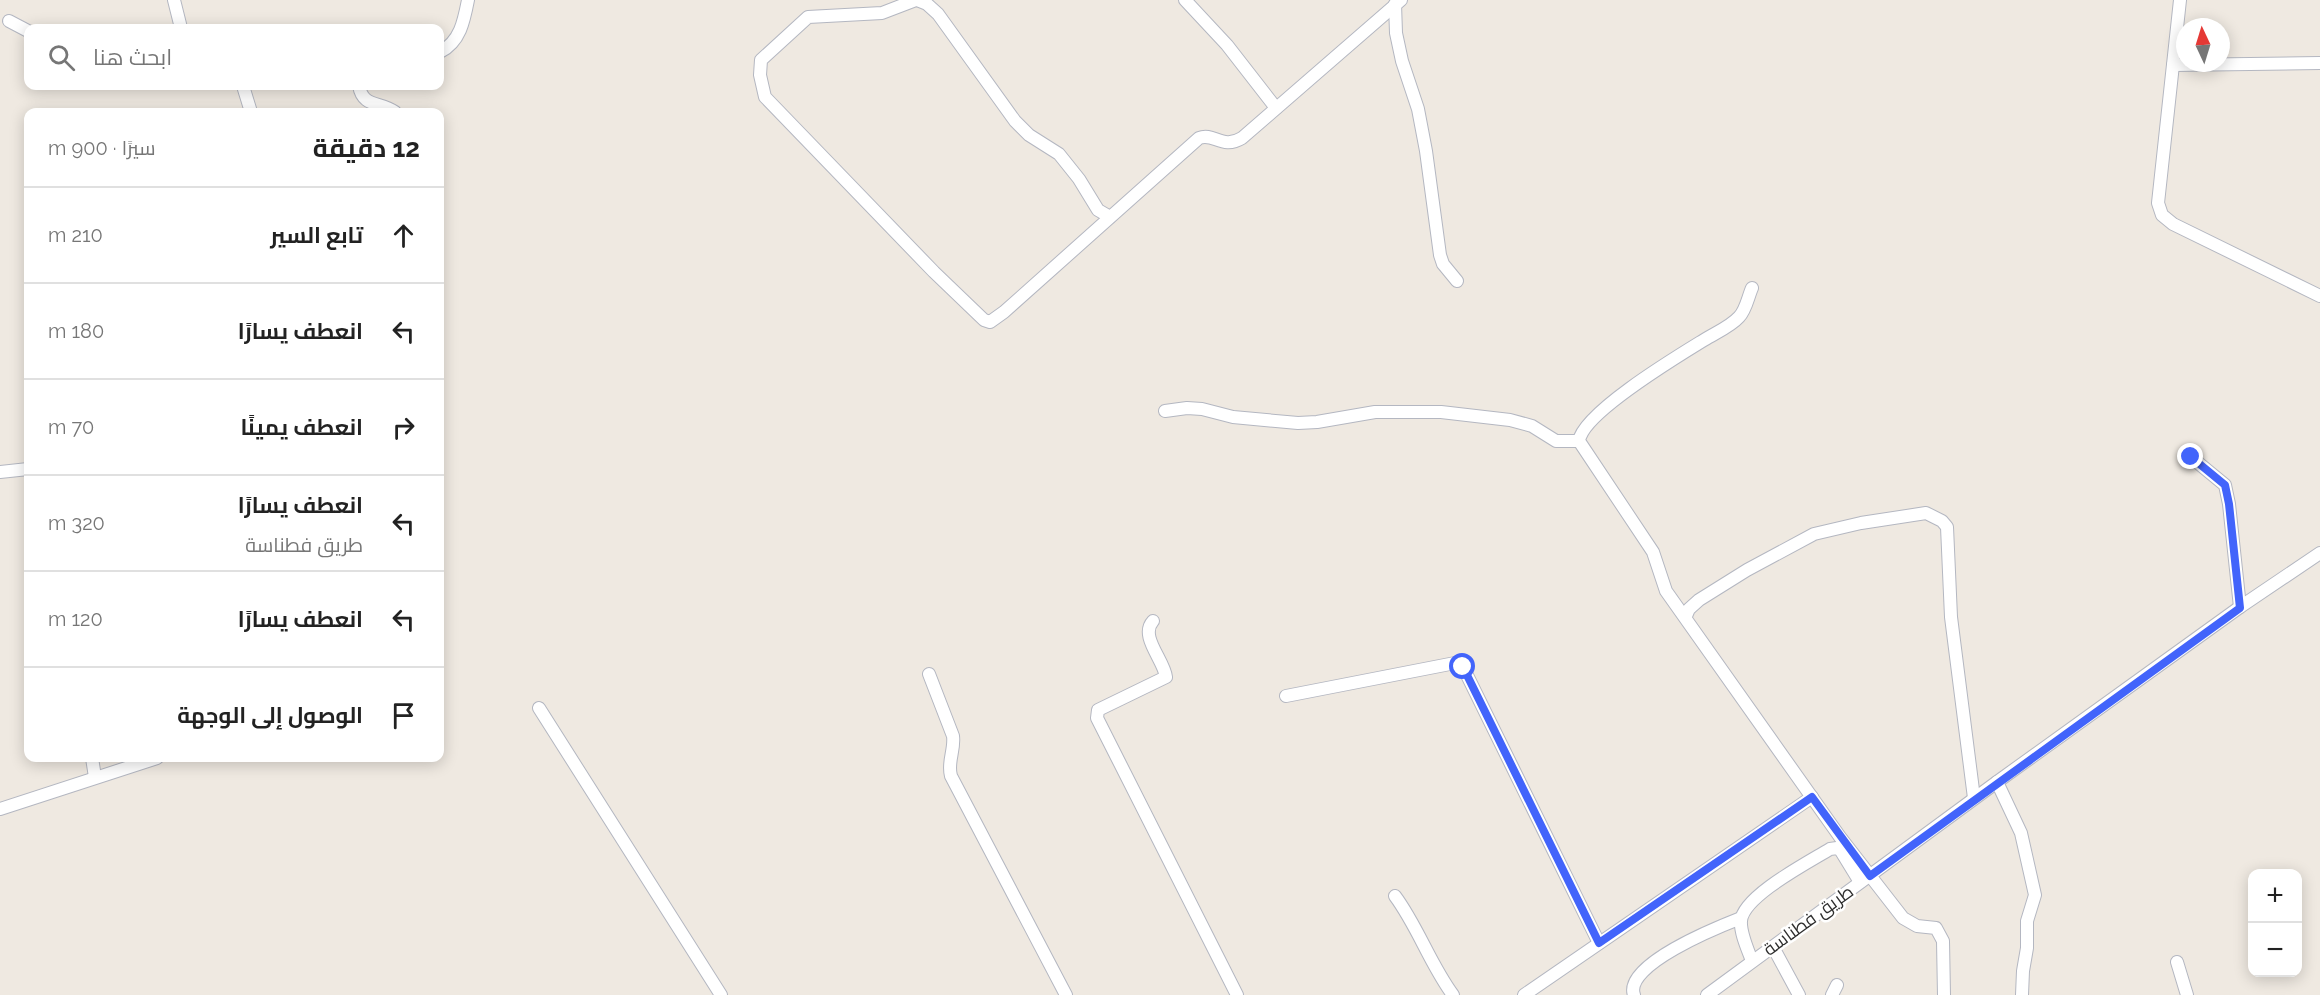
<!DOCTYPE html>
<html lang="ar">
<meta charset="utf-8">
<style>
body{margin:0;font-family:Raleway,Cairo,sans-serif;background:#f2f2f2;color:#222;direction:rtl}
.controls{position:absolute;right:18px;bottom:18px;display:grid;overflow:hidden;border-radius:12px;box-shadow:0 3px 15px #0003}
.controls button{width:54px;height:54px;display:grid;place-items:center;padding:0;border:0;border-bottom:2px solid #e0e0e0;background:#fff;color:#222;font:30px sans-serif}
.compass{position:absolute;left:2176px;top:18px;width:54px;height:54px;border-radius:50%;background:#fff;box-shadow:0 3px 15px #0003;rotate:356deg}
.stop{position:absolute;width:18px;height:18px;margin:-14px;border:4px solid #4264fb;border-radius:50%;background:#fff}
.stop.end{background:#4264fb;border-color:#fff;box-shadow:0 2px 6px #0008}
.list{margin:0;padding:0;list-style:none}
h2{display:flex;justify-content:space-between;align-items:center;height:78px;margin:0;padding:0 24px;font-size:26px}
h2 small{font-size:20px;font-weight:400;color:#767676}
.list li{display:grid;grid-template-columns:39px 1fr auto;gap:18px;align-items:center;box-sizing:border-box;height:96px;padding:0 24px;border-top:2px solid #e0e0e0}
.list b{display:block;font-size:22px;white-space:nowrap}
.list p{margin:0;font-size:20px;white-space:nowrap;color:#767676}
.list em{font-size:20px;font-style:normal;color:#767676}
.icon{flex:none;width:33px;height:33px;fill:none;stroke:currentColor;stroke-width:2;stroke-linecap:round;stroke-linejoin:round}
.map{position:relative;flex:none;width:2320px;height:995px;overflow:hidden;direction:ltr}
.search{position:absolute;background:#fff;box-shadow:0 3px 15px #0003;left:24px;top:24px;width:420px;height:66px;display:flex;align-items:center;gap:15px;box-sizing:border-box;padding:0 21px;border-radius:12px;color:#767676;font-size:22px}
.panel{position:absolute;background:#fff;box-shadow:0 3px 15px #0003;left:24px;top:108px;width:420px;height:654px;border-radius:12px;direction:rtl}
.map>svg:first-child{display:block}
</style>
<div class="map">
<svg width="2320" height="995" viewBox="0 0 2320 995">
<rect width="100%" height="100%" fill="#efe9e1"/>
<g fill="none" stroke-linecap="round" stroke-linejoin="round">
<g stroke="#b4b7c1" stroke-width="14">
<g id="minor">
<path d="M174,0L181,28"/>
<path d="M916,0L882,13L808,17L761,60L760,75L765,97L934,272L984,320L990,322L1004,312L1199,138C1214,132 1222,150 1242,138L1401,0"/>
<path d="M917,0L927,4L938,14L1015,121L1029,135L1059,154L1079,179L1098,210L1110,217"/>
<path d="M1185,0L1227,45L1276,108"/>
<path d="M2180,0L2158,203L2162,215L2173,224L2320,296"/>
<path d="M1395,4L1396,33L1402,61L1418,109L1426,151L1440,255L1443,264L1457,281"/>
<path d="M9,21L28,31"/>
<path d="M440,52C460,42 464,21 468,0"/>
<path d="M2173,65L2320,63"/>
<path d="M243,86L251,112"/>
<path d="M359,86C363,108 380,101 395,112"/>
<path d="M1752,288C1748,297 1746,310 1739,317C1730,327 1715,333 1704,340C1678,356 1583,413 1579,441L1653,552L1666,591L1840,837L1903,918L1917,926L1936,928L1943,941L1944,995"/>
<path d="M1165,411L1187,408L1202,409L1233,417L1298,423L1317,422L1375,412H1441L1510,420L1532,426L1556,441H1579"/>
<path d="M2191,457L2225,485L2229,504L2240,607"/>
<path d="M0,472L28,469"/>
<path d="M1686,616L1689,609L1699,600L1747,570L1814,534L1861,523L1926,513L1942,521L1947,527L1951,617L1974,798"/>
<path d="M1153,621C1139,636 1164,660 1166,677L1098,710L1097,718L1237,995"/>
<path d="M929,674L953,736C955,750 947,762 951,776L1066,995"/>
<path d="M1286,696L1455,663L1463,667L1599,943"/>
<path d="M539,708L721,995"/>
<path d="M92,758L95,777"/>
<path d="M1997,782L2021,833L2035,895L2027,921V948L2023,971L2022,995"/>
<path d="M0,809L157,758"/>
<path d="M1395,896C1418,927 1430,964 1453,995"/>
<path d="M1773,947L1799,995"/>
<path d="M1752,961C1748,950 1740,933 1741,921C1743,896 1809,862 1830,849L1837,848L1841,851L1860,882"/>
<path d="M2177,962L2187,995"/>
<path d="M1524,995L1812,797"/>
<path d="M1634,995C1623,965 1718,927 1741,918"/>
<path d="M1707,995L1997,782L2240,607L2320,553"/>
<path d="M1832,995L1837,985"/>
</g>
</g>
<use href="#minor" stroke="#fff" stroke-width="12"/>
</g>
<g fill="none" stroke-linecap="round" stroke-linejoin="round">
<path stroke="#4264fb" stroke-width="8" d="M1463,667L1599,943L1812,797L1870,876L2240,608L2229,504L2225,485L2191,457"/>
</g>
<g text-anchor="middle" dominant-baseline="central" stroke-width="5" stroke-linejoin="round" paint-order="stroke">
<g font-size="18" fill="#2e2e2e" stroke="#fff">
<text transform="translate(1808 920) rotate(-36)">طريق فطناسة</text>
</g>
</g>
</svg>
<div class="controls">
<button>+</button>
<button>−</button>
</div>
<svg class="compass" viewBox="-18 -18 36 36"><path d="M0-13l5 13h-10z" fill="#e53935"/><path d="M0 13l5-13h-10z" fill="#767676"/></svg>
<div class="stop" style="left:1463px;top:667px"></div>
<div class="stop end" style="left:2191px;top:457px"></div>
<div class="search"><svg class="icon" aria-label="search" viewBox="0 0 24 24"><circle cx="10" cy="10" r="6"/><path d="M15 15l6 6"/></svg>ابحث هنا</div>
<section class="panel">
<h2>12 دقيقة<small>سيرًا · 900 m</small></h2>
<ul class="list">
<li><svg class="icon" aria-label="ahead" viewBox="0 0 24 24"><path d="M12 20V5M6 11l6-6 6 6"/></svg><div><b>تابع السير</b></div><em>210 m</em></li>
<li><svg class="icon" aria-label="left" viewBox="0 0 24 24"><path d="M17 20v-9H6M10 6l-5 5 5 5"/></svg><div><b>انعطف يسارًا</b></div><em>180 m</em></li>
<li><svg class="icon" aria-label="right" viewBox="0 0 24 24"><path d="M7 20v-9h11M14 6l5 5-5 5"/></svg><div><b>انعطف يمينًا</b></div><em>70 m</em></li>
<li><svg class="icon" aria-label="left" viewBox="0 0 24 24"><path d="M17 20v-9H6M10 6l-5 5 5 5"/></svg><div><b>انعطف يسارًا</b><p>طريق فطناسة</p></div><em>320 m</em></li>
<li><svg class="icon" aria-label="left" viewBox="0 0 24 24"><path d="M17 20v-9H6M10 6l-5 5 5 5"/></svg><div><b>انعطف يسارًا</b></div><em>120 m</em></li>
<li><svg class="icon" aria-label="arrive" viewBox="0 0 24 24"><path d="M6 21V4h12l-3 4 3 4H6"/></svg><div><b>الوصول إلى الوجهة</b></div></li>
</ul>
</section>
</div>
